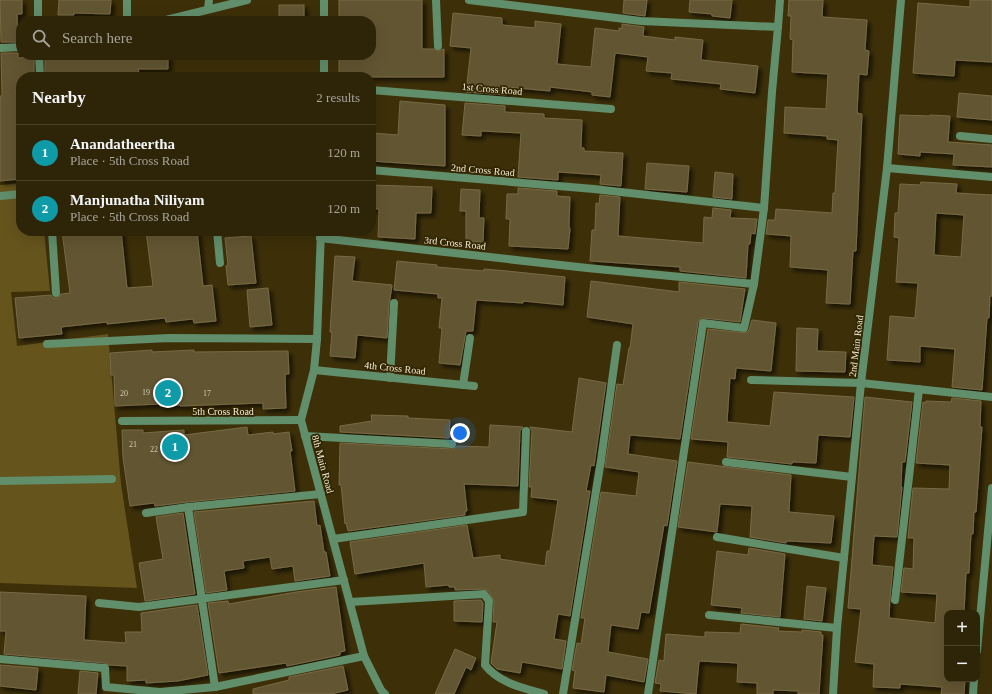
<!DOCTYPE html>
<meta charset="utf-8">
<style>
body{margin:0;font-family:Georgia,serif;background:#3a3015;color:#f1f3f6}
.controls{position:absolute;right:12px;bottom:12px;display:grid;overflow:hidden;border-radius:8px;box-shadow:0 4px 16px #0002}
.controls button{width:36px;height:36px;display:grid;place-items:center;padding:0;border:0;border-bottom:1px solid #494128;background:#2e2407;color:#f1f3f6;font:20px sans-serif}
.you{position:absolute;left:460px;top:433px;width:14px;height:14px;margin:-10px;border:3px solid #fff;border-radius:50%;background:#1a73e8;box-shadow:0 0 0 6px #1a73e833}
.badge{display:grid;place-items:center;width:26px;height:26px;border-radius:50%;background:#9db4fd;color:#fff;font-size:13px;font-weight:700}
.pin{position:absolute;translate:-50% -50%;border:2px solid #fff;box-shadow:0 1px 4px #0006}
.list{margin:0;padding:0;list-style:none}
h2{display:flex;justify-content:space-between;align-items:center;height:52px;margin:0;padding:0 16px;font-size:17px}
h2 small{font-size:13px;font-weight:400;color:#a7a49b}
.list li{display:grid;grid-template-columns:26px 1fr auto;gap:12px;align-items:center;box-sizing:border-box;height:56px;padding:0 16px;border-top:1px solid #494128}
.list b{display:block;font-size:15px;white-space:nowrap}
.list p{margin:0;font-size:13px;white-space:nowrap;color:#a7a49b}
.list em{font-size:13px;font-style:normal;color:#a7a49b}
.icon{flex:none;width:22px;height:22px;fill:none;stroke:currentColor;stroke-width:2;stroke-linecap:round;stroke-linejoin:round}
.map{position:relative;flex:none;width:992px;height:694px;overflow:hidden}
.search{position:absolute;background:#2e2407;box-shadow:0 4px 16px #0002;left:16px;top:16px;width:360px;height:44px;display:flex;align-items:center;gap:10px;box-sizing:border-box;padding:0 14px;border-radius:16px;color:#a7a49b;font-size:15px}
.panel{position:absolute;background:#2e2407;box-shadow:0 4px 16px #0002;left:16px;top:72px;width:360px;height:164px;border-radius:16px}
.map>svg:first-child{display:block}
</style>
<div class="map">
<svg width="992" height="694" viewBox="0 0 992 694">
<defs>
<filter id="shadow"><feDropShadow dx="3.5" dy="3.5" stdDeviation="2" flood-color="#0009"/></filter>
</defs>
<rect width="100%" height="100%" fill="#3d3009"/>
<path fill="#66541d" d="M21,183V231H44L50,291L11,292L17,346L108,334L121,484L137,588L0,583V185Z"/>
<g fill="#625530" stroke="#786a45" fill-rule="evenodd" filter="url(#shadow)">
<path d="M0,0H22V14H17L18,42H1Z"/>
<path d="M59,0H111L110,14L74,13V15H58Z"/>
<path d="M339,0H422V49H434L438,51L444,49V77H339V55H371V21H341V16H339Z"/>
<path d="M624,0H647L645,16L623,13Z"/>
<path d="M690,0H732L730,18L712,16V14L689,12Z"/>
<path d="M789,0H823L822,17L867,20L865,50L869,51L867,75L859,74L857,113L862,114L856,251H853L850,304L826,303L828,270L790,267L791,236L766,234L768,220H775L776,209L832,213L833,193H835L838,140L827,139V136L784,133L785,107L826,109L828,74L792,72L793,40L790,39L791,16H788Z"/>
<path d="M970,0H992V62L955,60L954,76L913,73L918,3L970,7Z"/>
<rect x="279" y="5" width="25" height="16"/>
<path d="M453,13L502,18V25L535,28V21L561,24L557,64L591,67L595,28L619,31V28L622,29V24L644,27L643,36L675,40V37L703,40L701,60L758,66L755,93L720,89L721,84L671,79L672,73L646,71L648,57L615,53L610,97L592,95V92L550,87V91L506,87V95L466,92L471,48L450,46Z"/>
<path d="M1,53H18V58L34,57V77H21V91H16L21,143V179L0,181V96H2Z"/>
<path d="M52,55H168V69H138L139,73L106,77H45V56Z"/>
<path d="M959,93L992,96V120L957,117Z"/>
<path d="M400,101L445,105V166L371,161L373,133L398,135Z"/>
<path d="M465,103L505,106V112L544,114V118L582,120L581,148H584V151L623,153L621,186L600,184L601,175L558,172V180L518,177L521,133L481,131V136L462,135Z"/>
<path d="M900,115L930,116V115L950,116L948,142L992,145V167L953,165L954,154L920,152V156L898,154Z"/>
<path d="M647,163L689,166L687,192L645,189Z"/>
<path d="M715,172L733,174L732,199L713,197Z"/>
<path d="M921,182L957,184L956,193L992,195V296H990L989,318H987L982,390L952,387L955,349L920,346V362L887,360L890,316L915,318L918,283L896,282L899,238L894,237L895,213H898L900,184L920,185ZM936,213L964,215L961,257L934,255Z"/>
<path d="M371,185L432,187L431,213H416L415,239L378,237L379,209H371Z"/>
<path d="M518,188L557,191V196L570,197L569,226L570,229L568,249L509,246L510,219H506L507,194H518Z"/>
<path d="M461,189L480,190L479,218H484L483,242H466V211H460Z"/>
<path d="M600,195L620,197L618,236L703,243L704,217L712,218L713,208L731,210L730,218L757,219L755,234L751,233L750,244H748L746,278L680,271V267L590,261L592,230H595L596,203L599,204Z"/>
<path d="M62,231H121L127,288L153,286L146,231H197L203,286L212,285L216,321L194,323L193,319L166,322L165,318L107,324V322L61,327L62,334L19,338L15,298L51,295L53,298H57L59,297L61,294L70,293Z"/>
<path d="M251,236L256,283L228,285L226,266L228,265L225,238Z"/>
<path d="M335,256L355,257L352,281L392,285L390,299L389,303L387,338L357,335L355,358L330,356L332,332H330Z"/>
<path d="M397,261L437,265V267L484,271V269L507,271L565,277L563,305L523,301V303L476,300L473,331H466L460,365L439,363L442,328H439L442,298H438V294L394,290Z"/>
<path d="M591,281L679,292V282L745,289L740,322L704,318H701L698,322L680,439L630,435L628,454L677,461L667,526L664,525L649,613L641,612L638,629L611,625L608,652L648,659L644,682L606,675L604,692L573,688L575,671L572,670L577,643L581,644L585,618H581L601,492L636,496L639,472L605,467L617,384L623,385L629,348H630L633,324L587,317Z"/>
<path d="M268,288L272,325L250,327L247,290Z"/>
<path d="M752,320L776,323L771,371L736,368L735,379L730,378L727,422L770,426L774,392L854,397L850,437L818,435L816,463L792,462V464L727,457L728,442L691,439L708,329L746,333L749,330Z"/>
<path d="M797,328L818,329L817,351L846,352L845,372L796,371Z"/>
<path d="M152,350V352L194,350V352L288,351L289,374H285L286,408L263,409V403L180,406V405L160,406V404L115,406L114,375H111L110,353Z"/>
<path d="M579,378L606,383L594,466L591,465L586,491H590L570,616L558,614L554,639L566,641L562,669L522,662L520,673L497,669L491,663L497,622H493L494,601L488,591L484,589L455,590V587H449V585L426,587L424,563L355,574L350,542L467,525L473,558L500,555V559L545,566L547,551H550L558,500L531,497L532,487H529L532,431L530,427L572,432Z"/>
<path d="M865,397L912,402L905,462H902L901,487H902L897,537L874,536L872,565L893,567L890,599L889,618L935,623L937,594L901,592L904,568L913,569L914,538H908L913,488L949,489L950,465L916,463L923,402L925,403L926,401L951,402L952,398L981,401L980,427H982L976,512H974L973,534H971L969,573H966L964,613H947V679H965L964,694H941L942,687L900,684V688L873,687L874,664L855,662L861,609L848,608Z"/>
<path d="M371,415L408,416V418L450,420L449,438L340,432V426L372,421Z"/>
<path d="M490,425L523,427L520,431L518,486L464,484L467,511H465V515L348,531L346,523L345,524L341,485H339L340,443L452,449L457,446L489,447Z"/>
<path d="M247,427L248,435L273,432V434L289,432L292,451H290L295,491L187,502L155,506L154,503L130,506L123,458L122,430H143V433L184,430V435Z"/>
<path d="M688,462L791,475L789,512L834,516L831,543L787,541L786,543L750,537L752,506L720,504L717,532L678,527Z"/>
<path d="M314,501L317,526L320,525L324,552H326L330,576L295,581L293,566L272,569L270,557L243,561L244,568L224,571L227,590L206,593L194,512Z"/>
<path d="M183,513L195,594L145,601L139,563L163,559L156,517Z"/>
<path d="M749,548L785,554L780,617L741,613L742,608L711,605L717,551L748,555Z"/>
<path d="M807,586L826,588L822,621L804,619Z"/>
<path d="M336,587L345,651L340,652V655L287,666L286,663L219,673L208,603L228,601L229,604L296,592Z"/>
<path d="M0,592L86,596L84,640L126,643L125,632H142L141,613L197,605L208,675L178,681L146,683V680L127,681V666L109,665L105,663L4,654L6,631H0Z"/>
<path d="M481,600L483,603L482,622L454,621V601Z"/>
<path d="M741,624L779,628L778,631L802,632V630L821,632V635H823L819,694H798V691L773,690V694H757V683L737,682L738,663L699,661L696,694L660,691L661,684L655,683L659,660L663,661L664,660L666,634L705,637V632L740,633Z"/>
<path d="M455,649L476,658L471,670L466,667L454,694H435Z"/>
<path d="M0,665L38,668L36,690L0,686Z"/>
<path d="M343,666L348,690L331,694H253V689L289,680V677Z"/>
<path d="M80,671L98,673L96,694H78Z"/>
</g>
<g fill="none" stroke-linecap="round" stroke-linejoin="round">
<path stroke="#618e6b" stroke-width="8" d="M960,136L992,139"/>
<g stroke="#618e6b" stroke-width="8">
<path d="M127,0V21"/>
<path d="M436,0L438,46"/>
<path d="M469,0L641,21L778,27L772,92L764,208L754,284L744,328L703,323L648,694"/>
<path d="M208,9L209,0"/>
<path d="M38,21V0"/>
<path d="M778,27L780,0"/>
<path d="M39,55L40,77"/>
<path d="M371,90L611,109"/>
<path d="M887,168L992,177"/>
<path d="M371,170L594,189L764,208"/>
<path d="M0,196L21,194"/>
<path d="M52,231L56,293"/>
<path d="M217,231L220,263"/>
<path d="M320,238L587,268L754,284"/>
<path d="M47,344L169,338L317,339"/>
<path d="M314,370L474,386"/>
<path d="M390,378L394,303"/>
<path d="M751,380L861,383L992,397"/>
<path d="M463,385L470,338"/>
<path d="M122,421L301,420"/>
<path d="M305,436L452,444"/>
<path d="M726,462L852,477"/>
<path d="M0,481L112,479"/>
<path d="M188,507L215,687"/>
<path d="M146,513L188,507L321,494"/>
<path d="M717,537L844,558"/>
<path d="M333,539L523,512L526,431"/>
<path d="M895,600L919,389"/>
<path d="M350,602L484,594L489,601L485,665C499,683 523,688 544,694"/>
<path d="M99,603L139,607L344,580"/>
<path d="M709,615L837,628"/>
<path d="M977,651L992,488"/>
<path d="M0,659L105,668L106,687L160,692L215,687L364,656"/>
<path d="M563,694L601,460L617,345"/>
<path d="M833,694L837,628L852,477L861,383L887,168L901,0"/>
<path d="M973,694L974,679"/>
</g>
<g stroke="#618e6b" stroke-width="8">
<path d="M324,0V21"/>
<path d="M162,21L247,0"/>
<path d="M0,48L21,47"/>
<path d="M324,55V77"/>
<path d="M321,231L317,339L314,370L301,420L364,656L381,690L385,694"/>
</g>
</g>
<g text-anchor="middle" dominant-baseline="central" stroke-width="3.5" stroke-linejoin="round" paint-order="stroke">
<g font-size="8" fill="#d0c8af">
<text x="146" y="392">19</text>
<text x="124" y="393">20</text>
<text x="207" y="393">17</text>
<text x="133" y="444">21</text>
<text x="154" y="449">22</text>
</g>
<g font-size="10" fill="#f5eed9" stroke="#322600">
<text transform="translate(492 89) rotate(5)">1st Cross Road</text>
<text transform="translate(483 170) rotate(5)">2nd Cross Road</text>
<text transform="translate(455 243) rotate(6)">3rd Cross Road</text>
<text transform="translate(856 346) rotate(-83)">2nd Main Road</text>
<text transform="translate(395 368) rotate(6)">4th Cross Road</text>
<text x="223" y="411">5th Cross Road</text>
<text transform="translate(323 464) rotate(75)">8th Main Road</text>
</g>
</g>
</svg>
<div class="controls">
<button>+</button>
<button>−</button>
</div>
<div class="you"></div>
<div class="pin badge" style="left:175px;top:447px;background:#0f9aa8">1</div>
<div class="pin badge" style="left:168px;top:393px;background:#0f9aa8">2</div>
<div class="search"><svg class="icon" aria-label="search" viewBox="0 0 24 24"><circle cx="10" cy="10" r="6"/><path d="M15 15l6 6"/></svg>Search here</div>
<section class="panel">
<h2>Nearby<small>2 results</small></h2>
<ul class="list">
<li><span class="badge" style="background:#0f9aa8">1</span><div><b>Anandatheertha</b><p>Place · 5th Cross Road</p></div><em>120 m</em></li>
<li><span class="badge" style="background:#0f9aa8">2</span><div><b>Manjunatha Niliyam</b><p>Place · 5th Cross Road</p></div><em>120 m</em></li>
</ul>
</section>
</div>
